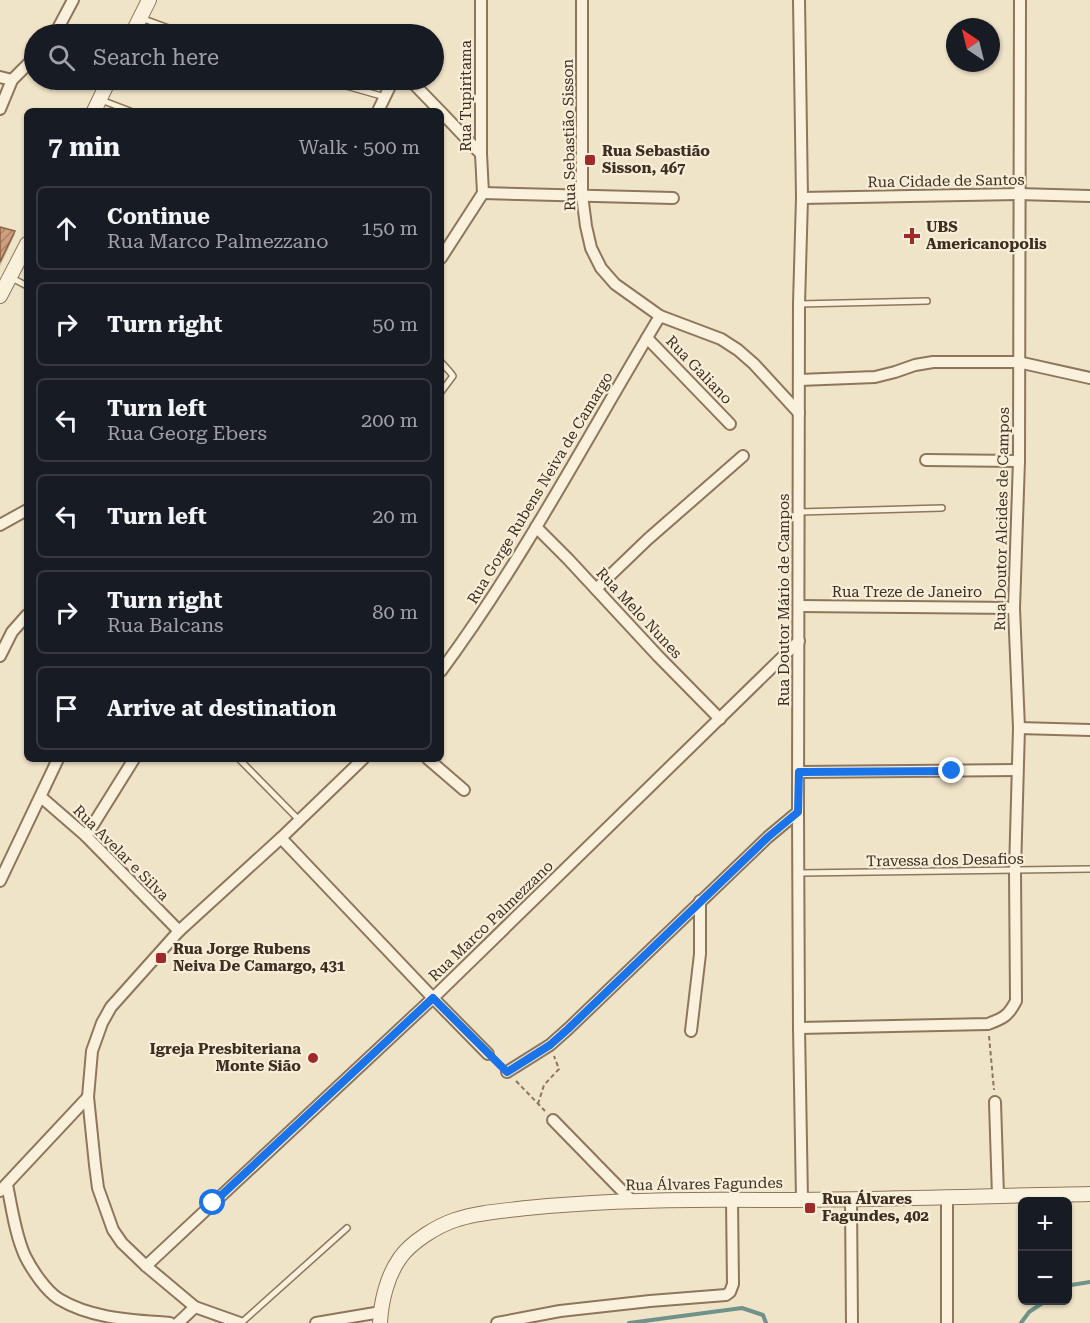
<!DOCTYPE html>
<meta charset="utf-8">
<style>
body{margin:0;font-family:"Roboto Serif",serif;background:#20242c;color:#f1f3f6}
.controls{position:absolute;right:18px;bottom:18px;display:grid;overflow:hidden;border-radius:9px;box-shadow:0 2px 4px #0004}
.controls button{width:54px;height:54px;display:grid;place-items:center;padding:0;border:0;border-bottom:2px solid #363941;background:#171b24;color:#f1f3f6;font:30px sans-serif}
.compass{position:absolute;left:946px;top:18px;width:54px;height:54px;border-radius:50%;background:#171b24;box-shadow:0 2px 4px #0004;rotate:325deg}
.stop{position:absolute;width:18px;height:18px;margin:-14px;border:4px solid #1a73e8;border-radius:50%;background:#fff}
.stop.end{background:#1a73e8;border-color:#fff;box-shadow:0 2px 6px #0008}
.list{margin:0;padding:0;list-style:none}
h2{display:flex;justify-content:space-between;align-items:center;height:78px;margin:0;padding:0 24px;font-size:26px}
h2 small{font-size:20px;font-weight:400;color:#9ea1a6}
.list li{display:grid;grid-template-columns:39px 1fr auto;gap:18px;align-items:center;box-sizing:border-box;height:84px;margin:0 12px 12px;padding:0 12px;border:2px solid #363941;border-radius:9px}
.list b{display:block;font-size:22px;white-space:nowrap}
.list p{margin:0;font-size:20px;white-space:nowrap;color:#9ea1a6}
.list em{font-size:20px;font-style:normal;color:#9ea1a6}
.icon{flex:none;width:33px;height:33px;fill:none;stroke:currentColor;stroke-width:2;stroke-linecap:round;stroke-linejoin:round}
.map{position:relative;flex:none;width:1090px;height:1323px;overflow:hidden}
.search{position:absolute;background:#171b24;box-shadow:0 2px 4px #0004;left:24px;top:24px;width:420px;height:66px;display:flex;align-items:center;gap:15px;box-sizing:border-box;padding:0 21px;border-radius:33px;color:#9ea1a6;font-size:22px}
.panel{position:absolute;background:#171b24;box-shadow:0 2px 4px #0004;left:24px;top:108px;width:420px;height:654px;border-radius:9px}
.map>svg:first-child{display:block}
</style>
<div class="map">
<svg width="1090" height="1323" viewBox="0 0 1090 1323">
<defs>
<pattern id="building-hatch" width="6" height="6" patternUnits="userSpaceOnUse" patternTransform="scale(1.5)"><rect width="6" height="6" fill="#cf9f7d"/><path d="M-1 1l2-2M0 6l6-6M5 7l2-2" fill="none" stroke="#a98266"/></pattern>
</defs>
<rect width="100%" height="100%" fill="#f0e4c8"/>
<path fill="#0003" d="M0,228L15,234L0,266Z"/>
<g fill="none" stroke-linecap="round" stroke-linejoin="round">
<g stroke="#6f938a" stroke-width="4">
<path d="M1068,1287L1071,1285L1090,1282"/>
<path d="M629,1323L742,1308L763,1315L766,1323"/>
<path d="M1021,1323L1029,1312L1047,1300"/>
</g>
</g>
<path fill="url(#building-hatch)" stroke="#8d5f41" stroke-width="1.5" d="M0,227L15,231L0,262Z"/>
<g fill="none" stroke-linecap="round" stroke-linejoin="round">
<g stroke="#8d765c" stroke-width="8">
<g id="service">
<path d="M141,18L185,34"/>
<path d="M325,80L385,97"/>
<path d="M101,100L130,111"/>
<path d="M10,277L27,286"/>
<path d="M799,304L927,301"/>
<path d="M441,362L450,372L453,376L441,392"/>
<path d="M799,512L942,508"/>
<path d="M239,759L299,820"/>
<path d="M799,873L1090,869"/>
<path d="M241,1323L347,1228"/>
</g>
</g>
<g stroke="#8d765c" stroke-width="14">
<g id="minor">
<path d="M481,0V154L483,193"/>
<path d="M582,0V195L586,226L591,248L601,268L615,284L660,316L721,339L738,350L754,364L799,413"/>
<path d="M799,0L802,198L799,304L798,812L799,1028L802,1200"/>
<path d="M55,34L73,0"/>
<path d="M0,77L12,80"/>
<path d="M410,80L440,111"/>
<path d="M0,109L12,80L34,58"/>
<path d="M378,111L393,80"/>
<path d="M441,112L481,154"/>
<path d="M483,193L673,198"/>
<path d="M802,198L1018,194L1090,196"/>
<path d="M441,258L483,193"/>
<path d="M647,338L730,424"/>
<path d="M799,380L875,377L895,372L915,365L933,362H1018L1090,378"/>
<path d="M926,460L1019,461"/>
<path d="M0,525L27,510"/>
<path d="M536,527L568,559L658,656L720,719"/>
<path d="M596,589L648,539L743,456"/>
<path d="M799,606L1014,608"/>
<path d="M0,656L12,632L27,615"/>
<path d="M441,671C524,559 588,435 660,316"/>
<path d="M1019,728L1090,730"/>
<path d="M428,759L464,790"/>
<path d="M799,772L1017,770"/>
<path d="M41,797L86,836L179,931"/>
<path d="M86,836L134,759"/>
<path d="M281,838L433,998L488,1054"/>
<path d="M0,881L58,759"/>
<path d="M799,1028L988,1024C1004,1018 1008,1016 1016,1001L1015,871L1019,728L1014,608L1019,461L1020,0"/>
<path d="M691,1031L700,954V901"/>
<path d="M507,1072L550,1045L568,1029L768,837L798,812"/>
<path d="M995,1102L998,1196"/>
<path d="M553,1120L632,1201"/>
<path d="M7,1185C12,1208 15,1234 25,1256C32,1270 46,1291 59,1299C92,1319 133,1320 170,1323"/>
<path d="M0,1191L88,1097"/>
<path d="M947,1198V1323"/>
<path d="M851,1200L852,1323"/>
<path d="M146,1266L433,998L799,641"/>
<path d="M178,1323L195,1307"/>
<path d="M240,1323L195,1307L146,1266L122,1243L113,1230L98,1188L95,1165L88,1097L92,1051L102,1023L111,1007L179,931L281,838L363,759"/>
<path d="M316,1323L381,1312"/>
<path d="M497,1323L560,1311L650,1301L726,1295L730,1292L733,1284L732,1200"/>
</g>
</g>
<g stroke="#8d765c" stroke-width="16">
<g id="tertiary">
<path d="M132,34L149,0"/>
<path d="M94,111L109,80"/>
<path d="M0,296L27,244"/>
<path d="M380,1323C381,1302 387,1276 400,1258C411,1242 437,1226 455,1220C478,1212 503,1211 527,1208C605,1200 684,1199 763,1200C872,1200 981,1196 1090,1194"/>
</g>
</g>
<g stroke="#8d765c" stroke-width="2" stroke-dasharray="4.5 3" stroke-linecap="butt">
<path d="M989,1036L994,1090"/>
<path d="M516,1081L545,1111"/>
<path d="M538,1104L544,1085L559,1069L554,1056"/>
</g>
<use href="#service" stroke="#faf1dc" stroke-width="5"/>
<use href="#minor" stroke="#faf1dc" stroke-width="10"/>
<use href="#tertiary" stroke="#faf1dc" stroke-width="14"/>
</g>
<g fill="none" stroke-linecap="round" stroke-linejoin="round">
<path stroke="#1a73e8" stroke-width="8" d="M213,1203L433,998L507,1072L550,1045L568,1029L768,837L798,812L799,772L952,771"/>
</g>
<g fill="#9e2a2b" stroke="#f7eed8" stroke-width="2">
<rect x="584" y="154" width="12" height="12" rx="3"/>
<path d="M909 227h6v6h6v6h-6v6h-6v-6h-6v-6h6z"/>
<rect x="155" y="952" width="12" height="12" rx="3"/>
<circle cx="313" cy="1058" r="6"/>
<rect x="804" y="1202" width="12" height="12" rx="3"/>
</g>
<g text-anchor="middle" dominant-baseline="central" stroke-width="4.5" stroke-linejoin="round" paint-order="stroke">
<g font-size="15" fill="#3d2e20" stroke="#f7eed8">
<text transform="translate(466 96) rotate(-90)">Rua Tupiritama</text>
<text transform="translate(569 135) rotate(-91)">Rua Sebastião Sisson</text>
<text transform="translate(946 181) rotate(-1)">Rua Cidade de Santos</text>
<text transform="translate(699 370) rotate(46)">Rua Galiano</text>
<text transform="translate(540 488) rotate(-59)">Rua Gorge Rubens Neiva de Camargo</text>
<text transform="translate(1002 519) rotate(-89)">Rua Doutor Alcides de Campos</text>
<text x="907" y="592">Rua Treze de Janeiro</text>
<text transform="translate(784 600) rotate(-90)">Rua Doutor Mário de Campos</text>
<text transform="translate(639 613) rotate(47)">Rua Melo Nunes</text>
<text transform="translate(121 853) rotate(45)">Rua Avelar e Silva</text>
<text transform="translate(945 860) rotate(-1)">Travessa dos Desafios</text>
<text transform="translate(491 921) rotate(-44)">Rua Marco Palmezzano</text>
<text transform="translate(704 1184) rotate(-1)">Rua Álvares Fagundes</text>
</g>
<g font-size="15" font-weight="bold" fill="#3d2e20" stroke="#f7eed8" text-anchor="start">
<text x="602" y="151">Rua Sebastião<tspan x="602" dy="17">Sisson, 467</tspan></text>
<text x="926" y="227">UBS<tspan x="926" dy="17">Americanopolis</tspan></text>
<text x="173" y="949">Rua Jorge Rubens<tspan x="173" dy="17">Neiva De Camargo, 431</tspan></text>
<text x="301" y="1049" text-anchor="end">Igreja Presbiteriana<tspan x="301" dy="17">Monte Sião</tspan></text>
<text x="822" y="1199">Rua Álvares<tspan x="822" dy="17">Fagundes, 402</tspan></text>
</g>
</g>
</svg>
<div class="controls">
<button>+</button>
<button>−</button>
</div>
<svg class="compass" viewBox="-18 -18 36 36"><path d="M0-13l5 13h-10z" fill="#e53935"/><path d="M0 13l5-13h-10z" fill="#9ea1a6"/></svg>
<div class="stop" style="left:213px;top:1203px"></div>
<div class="stop end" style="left:952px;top:771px"></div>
<div class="search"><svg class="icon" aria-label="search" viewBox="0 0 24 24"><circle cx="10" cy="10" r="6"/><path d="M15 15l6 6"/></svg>Search here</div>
<section class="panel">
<h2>7 min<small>Walk · 500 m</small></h2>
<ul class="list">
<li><svg class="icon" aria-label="ahead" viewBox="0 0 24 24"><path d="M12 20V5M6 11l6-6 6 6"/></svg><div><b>Continue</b><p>Rua Marco Palmezzano</p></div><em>150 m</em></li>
<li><svg class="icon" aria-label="right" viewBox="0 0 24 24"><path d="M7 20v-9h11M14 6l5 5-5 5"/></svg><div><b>Turn right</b></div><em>50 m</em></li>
<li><svg class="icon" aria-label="left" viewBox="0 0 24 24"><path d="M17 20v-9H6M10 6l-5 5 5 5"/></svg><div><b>Turn left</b><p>Rua Georg Ebers</p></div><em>200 m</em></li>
<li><svg class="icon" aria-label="left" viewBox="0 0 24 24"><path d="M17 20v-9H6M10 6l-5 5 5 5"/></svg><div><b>Turn left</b></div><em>20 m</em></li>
<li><svg class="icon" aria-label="right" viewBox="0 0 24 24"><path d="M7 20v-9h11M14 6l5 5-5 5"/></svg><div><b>Turn right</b><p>Rua Balcans</p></div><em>80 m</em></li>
<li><svg class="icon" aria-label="arrive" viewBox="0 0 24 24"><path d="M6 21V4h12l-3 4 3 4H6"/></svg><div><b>Arrive at destination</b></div></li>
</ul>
</section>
</div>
